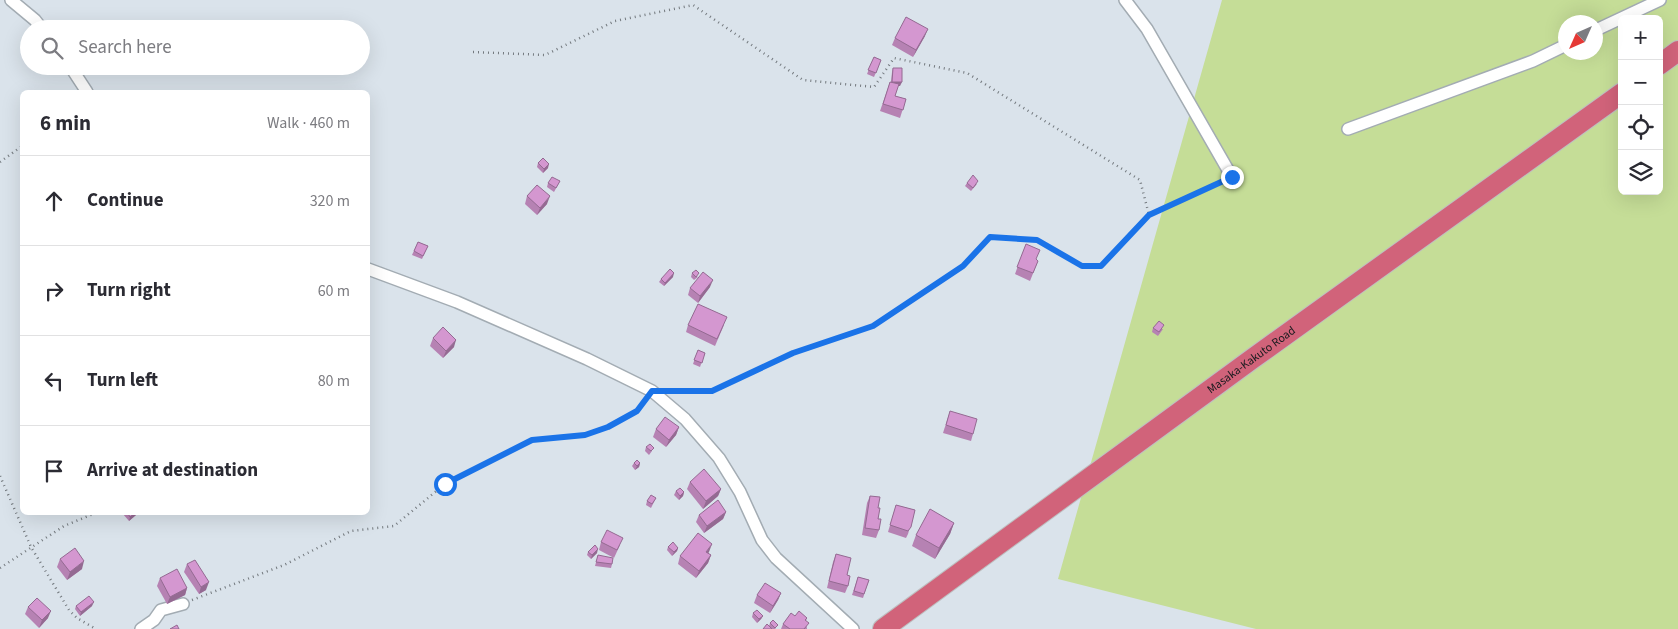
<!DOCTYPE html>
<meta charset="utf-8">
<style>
body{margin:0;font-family:"Source Sans 3",sans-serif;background:#f2f2f3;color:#2b2b33}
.controls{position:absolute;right:15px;top:15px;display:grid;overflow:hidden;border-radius:8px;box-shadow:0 5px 20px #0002}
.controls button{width:45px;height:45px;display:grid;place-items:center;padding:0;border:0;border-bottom:1px solid #e1e1e2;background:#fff;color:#2b2b33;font:25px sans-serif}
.compass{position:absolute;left:1558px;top:15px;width:45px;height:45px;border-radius:50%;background:#fff;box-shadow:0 5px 20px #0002;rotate:225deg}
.stop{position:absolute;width:15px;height:15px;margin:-11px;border:4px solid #1a73e8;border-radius:50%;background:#fff}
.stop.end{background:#1a73e8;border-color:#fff;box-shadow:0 1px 5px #0008}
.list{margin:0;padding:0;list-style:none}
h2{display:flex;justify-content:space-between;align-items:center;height:65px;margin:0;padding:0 20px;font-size:21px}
h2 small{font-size:16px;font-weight:400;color:#7c7c81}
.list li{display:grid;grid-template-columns:32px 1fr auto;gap:15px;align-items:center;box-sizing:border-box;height:90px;padding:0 20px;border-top:1px solid #e1e1e2}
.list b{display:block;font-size:19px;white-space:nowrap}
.list em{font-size:16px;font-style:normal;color:#7c7c81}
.icon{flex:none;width:28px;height:28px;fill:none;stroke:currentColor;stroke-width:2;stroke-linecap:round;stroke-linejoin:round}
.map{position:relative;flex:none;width:1678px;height:629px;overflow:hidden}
.search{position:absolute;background:#fff;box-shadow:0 5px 20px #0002;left:20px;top:20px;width:350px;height:55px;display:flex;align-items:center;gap:12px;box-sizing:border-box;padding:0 18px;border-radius:28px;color:#7c7c81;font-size:19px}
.panel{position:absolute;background:#fff;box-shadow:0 5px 20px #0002;left:20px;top:90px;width:350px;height:425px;border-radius:8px}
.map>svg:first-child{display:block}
</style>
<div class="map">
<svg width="1678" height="629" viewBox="0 0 1678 629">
<rect width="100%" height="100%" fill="#dae3eb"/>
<path fill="#c5dd97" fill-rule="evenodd" d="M1222,0H1678V629H1256L1058,579ZM1622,19H1659V191H1622ZM1566,22H1596V52H1566Z"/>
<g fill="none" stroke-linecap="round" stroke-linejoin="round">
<g stroke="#a3acb3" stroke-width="14">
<g id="street">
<path d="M11,0L35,20L42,29"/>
<path d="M1125,0L1147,29L1232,177"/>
<path d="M1596,30L1660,0"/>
<path d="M70,66L87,92"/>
<path d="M1348,129L1533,61L1566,45"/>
<path d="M368,269L457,302L587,359L652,391L685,419L719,458L740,492L762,540L776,558L853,629"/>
<path d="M141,629L154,620L161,610L183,604"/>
</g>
</g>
<g stroke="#bebfc0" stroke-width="22">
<g id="highway">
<path d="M1659,65L1678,51"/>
<path id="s1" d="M883,629L1252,359L1622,93"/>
</g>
</g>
<g stroke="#73797e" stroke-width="2.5" stroke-dasharray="1 4" stroke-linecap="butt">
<path d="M473,52L545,55L615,21L693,5L803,80L874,87L894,58L967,73L1140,180L1149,215"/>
<path d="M0,162L22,146"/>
<path d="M671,391H712L793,353L873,326L963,266L990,237L1037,240L1082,266H1101L1149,215L1221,182"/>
<path d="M0,476L31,547L69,610L77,618L96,629"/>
<path d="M0,568L64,526L98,512"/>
<path d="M192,600L284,565L351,531L394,526L445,484L532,440L585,435L608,427L637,411L645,400"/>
</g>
<use href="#street" stroke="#fff" stroke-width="11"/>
<use href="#highway" stroke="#d1637a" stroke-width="20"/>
</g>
<g fill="#b682b3">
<path d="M925,36L913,57L892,45L895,38Z"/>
<path d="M874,57L881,60L874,77L867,74Z"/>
<path d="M893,68L900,86H898L895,96L906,99L900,118L880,111L890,82H891L892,72Z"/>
<path d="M538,163L548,168L543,173L537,167Z"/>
<path d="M560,181L554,192L547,187L548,183Z"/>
<path d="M967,183L977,184L971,191L965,186Z"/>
<path d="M527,196L547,204L537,215L525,204Z"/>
<path d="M418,242L428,246L422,259L412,255Z"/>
<path d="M1026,244L1036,260L1038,261L1030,281L1015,274Z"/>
<path d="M692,273L698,277L694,280L691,277Z"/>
<path d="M673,277L664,286L659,282L661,279Z"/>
<path d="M710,287L698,303L688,295L690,288Z"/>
<path d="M688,325H724L715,346L686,332Z"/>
<path d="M1153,328L1163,329L1158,336L1152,332Z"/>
<path d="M433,338L454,347L443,358L430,346Z"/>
<path d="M698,350L705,353L700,367L693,364Z"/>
<path d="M950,411L973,434L971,441L943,433Z"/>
<path d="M679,427L676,435L666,447L653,437L656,429Z"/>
<path d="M646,447L652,451L649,455L645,451Z"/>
<path d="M634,463H640L639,467L635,470L632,466Z"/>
<path d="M690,482L721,489L718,496L703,509L687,489Z"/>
<path d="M676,491L684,492L683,496L679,500L674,495Z"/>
<path d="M870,496L878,508L879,530L876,538L862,535L867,503Z"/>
<path d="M656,498L651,508L646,505L647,501Z"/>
<path d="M896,505L915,510L908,534L906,538L888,532Z"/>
<path d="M124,512H137L136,515L129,521L123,514Z"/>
<path d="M726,512L723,519L704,533L696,522L699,515Z"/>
<path d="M954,523L950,534L935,559L912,546L916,535Z"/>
<path d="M601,542L620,545L614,558L599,550Z"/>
<path d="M668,547L678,548L677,551L672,556L667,550Z"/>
<path d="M588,552L597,553L591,559L587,555Z"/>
<path d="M709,552L708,553L711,555L708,563L696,578L678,564L680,556Z"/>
<path d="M836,554L847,575L848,586L845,593L827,588L833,562Z"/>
<path d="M598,555L612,564L611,568L595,566Z"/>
<path d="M60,559L82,569L67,580L57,567Z"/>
<path d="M187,564L206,590L199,594L184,572Z"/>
<path d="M858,577L869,580L863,598L852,595Z"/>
<path d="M160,578L187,588L185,595L167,604L157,586Z"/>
<path d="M781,593L778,600L770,613L754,603L757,595Z"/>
<path d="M76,606H92L80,616L75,609Z"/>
<path d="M28,607L48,618L39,628L25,614Z"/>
<path d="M753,613L763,616L761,619L757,623L752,617Z"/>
<path d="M795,616L807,618L806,621L807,629H781L783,624Z"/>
<path d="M770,623L776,629H763L767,624L769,626Z"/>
</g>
<g fill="#946a92">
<path d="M928,29L925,36L913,57L916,50Z"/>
<path d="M892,82H902L900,86H891Z"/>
<path d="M549,164L548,168L543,173L544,169Z"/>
<path d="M550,196L547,204L537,215L540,208Z"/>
<path d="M674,273L673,277L664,286L665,283Z"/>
<path d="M713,280L710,287L698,303L700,296Z"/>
<path d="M456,340L454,347L443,358L446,351Z"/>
<path d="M679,427L676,435L666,447L669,440Z"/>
<path d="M640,463L639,467L635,470L637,466Z"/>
<path d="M721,489L718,496L703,509L706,501Z"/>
<path d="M684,492L683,496L679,500L680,496Z"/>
<path d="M136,512H137L136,515L129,521L130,517Z"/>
<path d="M726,512L723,519L704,533L707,526Z"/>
<path d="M954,523L950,534L935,559L939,548Z"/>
<path d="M712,544L709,552L703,559L706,552Z"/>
<path d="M678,548L677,551L672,556L674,552Z"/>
<path d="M598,549L597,553L591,559L592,555Z"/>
<path d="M711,555L708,563L696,578L699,571Z"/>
<path d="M84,561L82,569L67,580L70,572Z"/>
<path d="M209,582L206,590L199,594L201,587Z"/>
<path d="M187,588L185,595L167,604L170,597Z"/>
<path d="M781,593L778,600L770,613L773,606Z"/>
<path d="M94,602L92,606L80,616L81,612Z"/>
<path d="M51,611L48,618L39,628L42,620Z"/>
<path d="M763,616L761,619L757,623L759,619Z"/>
</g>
<g fill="#d497d0" stroke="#946a92">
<path d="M906,17L928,29L916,50L895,38Z"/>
<path d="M874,57L881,60L876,73L868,70Z"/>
<path d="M893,68H902V82H892Z"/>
<path d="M890,82L899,84L895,96L906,99L903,110L883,104Z"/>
<path d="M543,158L549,164L544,169L538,163Z"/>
<path d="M973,175L978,181L973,188L967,183Z"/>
<path d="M552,177L560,181L556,188L548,183Z"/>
<path d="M537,185L550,196L540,208L527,196Z"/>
<path d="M418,242L428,246L423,256L414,251Z"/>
<path d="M1026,244L1040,250L1036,259L1038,261L1033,273L1017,267Z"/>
<path d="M670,269L674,273L665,283L661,279Z"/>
<path d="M696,270L699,273L696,277L692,273Z"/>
<path d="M703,272L713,280L700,296L690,288Z"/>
<path d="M698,304L727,317L717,339L688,325Z"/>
<path d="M1159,321L1164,325L1159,332L1153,328Z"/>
<path d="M443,327L456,340L446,351L433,338Z"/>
<path d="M698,350L705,353L702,363L694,360Z"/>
<path d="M950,411L977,419L973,434L946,425Z"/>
<path d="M665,417L679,427L669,440L656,429Z"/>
<path d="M650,444L654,448L651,451L646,447Z"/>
<path d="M637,460L640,463L637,466L634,463Z"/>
<path d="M704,469L721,489L706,501L690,482Z"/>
<path d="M680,488L684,492L680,496L676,491Z"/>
<path d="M651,495L656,498L652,504L647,501Z"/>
<path d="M870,496L880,497L878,508H880L878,519H881L879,530L865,528Z"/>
<path d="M718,500L726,512L707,526L699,515Z"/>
<path d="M896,505L915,510L911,527L908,531L890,525Z"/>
<path d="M930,509L954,523L939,548L916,535Z"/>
<path d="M127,512H136L130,517Z"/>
<path d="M607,530L623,538L617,550L601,542Z"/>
<path d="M698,533L712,544L706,552L711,555L699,571L680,556Z"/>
<path d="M673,542L678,548L674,552L668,547Z"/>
<path d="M595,545L598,549L592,555L588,552Z"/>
<path d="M75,548L84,561L70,572L60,559Z"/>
<path d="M836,554L851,558L847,575L850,576L848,586L829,581Z"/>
<path d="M598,555L613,558L612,564L596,562Z"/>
<path d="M195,560L209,582L201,587L187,564Z"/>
<path d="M177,569L187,588L170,597L160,578Z"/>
<path d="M858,577L869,580L864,594L854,591Z"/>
<path d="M765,583L781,593L773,606L757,595Z"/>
<path d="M89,596L94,602L81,612L76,606Z"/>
<path d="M37,598L51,611L42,620L28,607Z"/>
<path d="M757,610L763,616L759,619L753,613Z"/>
<path d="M799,611L807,618L805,620L809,623L804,629H790L783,624L791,613L795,616Z"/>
<path d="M773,620L778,625L775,628L770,623Z"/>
<path d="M767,624L772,629H763Z"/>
<path d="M177,625L179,629H170Z"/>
</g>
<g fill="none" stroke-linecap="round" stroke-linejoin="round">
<path stroke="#1a73e8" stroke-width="6" d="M445,484L532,440L585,435L608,427L637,411L652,391H712L793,353L873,326L963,266L990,237L1037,240L1082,266H1101L1149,215L1232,177"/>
</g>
<g text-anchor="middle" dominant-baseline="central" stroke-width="5" stroke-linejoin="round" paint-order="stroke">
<g font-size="12" fill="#171a1d" stroke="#fff">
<text stroke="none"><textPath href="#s1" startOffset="456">Masaka-Kakuto Road</textPath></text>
</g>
</g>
</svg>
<div class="controls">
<button>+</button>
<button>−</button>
<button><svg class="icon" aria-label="locate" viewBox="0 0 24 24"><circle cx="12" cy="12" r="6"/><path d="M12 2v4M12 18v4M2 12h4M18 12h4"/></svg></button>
<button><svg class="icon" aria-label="layers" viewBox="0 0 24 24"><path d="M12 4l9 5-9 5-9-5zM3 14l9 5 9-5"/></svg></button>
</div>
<svg class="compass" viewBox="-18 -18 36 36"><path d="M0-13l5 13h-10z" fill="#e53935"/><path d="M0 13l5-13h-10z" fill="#7c7c81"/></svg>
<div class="stop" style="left:445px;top:484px"></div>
<div class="stop end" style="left:1232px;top:177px"></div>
<div class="search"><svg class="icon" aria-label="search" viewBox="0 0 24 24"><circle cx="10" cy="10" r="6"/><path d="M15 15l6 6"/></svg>Search here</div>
<section class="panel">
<h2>6 min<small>Walk · 460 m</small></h2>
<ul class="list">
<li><svg class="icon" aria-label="ahead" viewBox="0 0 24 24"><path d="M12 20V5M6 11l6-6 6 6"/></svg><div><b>Continue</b></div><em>320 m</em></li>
<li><svg class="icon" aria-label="right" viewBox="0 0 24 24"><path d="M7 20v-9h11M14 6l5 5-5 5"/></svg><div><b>Turn right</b></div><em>60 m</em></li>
<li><svg class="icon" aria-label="left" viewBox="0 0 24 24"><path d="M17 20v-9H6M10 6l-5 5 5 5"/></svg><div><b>Turn left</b></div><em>80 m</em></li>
<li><svg class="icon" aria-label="arrive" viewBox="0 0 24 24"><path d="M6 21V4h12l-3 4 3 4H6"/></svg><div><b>Arrive at destination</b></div></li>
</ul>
</section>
</div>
